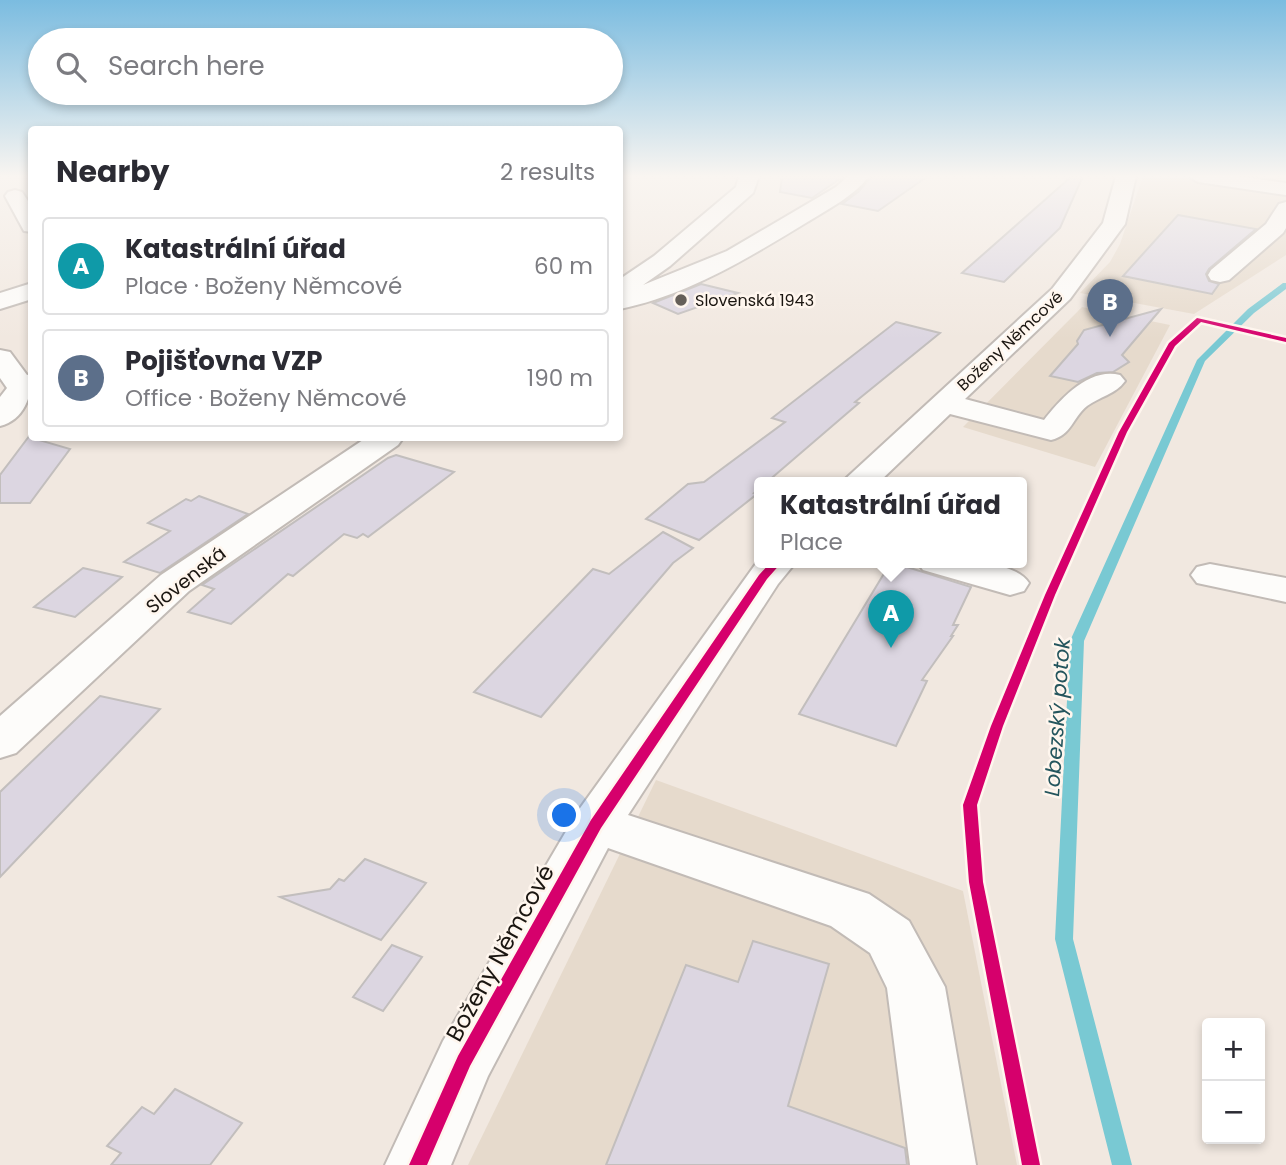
<!DOCTYPE html>
<meta charset="utf-8">
<style>
body{margin:0;font-family:Poppins,sans-serif;background:#f7f7f7;color:#2b2b33}
.controls{position:absolute;right:21px;bottom:21px;display:grid;overflow:hidden;border-radius:7px;box-shadow:0 4px 10px #0003}
.controls button{width:63px;height:63px;display:grid;place-items:center;padding:0;border:0;border-bottom:2px solid #e1e1e2;background:#fff;color:#2b2b33;font:35px sans-serif}
.you{position:absolute;left:565px;top:816px;width:24px;height:24px;margin:-18px;border:5px solid #fff;border-radius:50%;background:#1a73e8;box-shadow:0 0 0 10px #1a73e833}
.badge{display:grid;place-items:center;width:46px;height:46px;border-radius:50%;background:#2563eb;color:#fff;font-size:23px;font-weight:700}
.pin{position:absolute;translate:-50% -58px;filter:drop-shadow(0 2px 4px #0008)}
.pin::after{content:'';position:absolute;top:37px;width:24px;height:21px;background:inherit;clip-path:polygon(0 0,100% 0,50% 100%)}
.popup{position:absolute;left:754px;top:477px;width:273px;height:91px;box-sizing:border-box;display:grid;place-content:center;border-radius:7px;background:#fff;filter:drop-shadow(0 2px 5px #0005);font-size:23px;white-space:nowrap;color:#7c7c81}
.popup b{font-size:26px;color:#2b2b33}
.popup::after{content:'';position:absolute;left:50%;top:100%;margin-left:-14px;border:14px solid transparent;border-top-color:#fff}
.list{margin:0;padding:0;list-style:none}
h2{display:flex;justify-content:space-between;align-items:center;height:91px;margin:0;padding:0 28px;font-size:30px}
h2 small{font-size:23px;font-weight:400;color:#7c7c81}
.list li{display:grid;grid-template-columns:46px 1fr auto;gap:21px;align-items:center;box-sizing:border-box;height:98px;margin:0 14px 14px;padding:0 14px;border:2px solid #e1e1e2;border-radius:7px}
.list b{display:block;font-size:26px;white-space:nowrap}
.list p{margin:0;font-size:23px;white-space:nowrap;color:#7c7c81}
.list em{font-size:23px;font-style:normal;color:#7c7c81}
.icon{flex:none;width:38px;height:38px;fill:none;stroke:currentColor;stroke-width:2;stroke-linecap:round;stroke-linejoin:round}
.map{position:relative;flex:none;width:1286px;height:1165px;overflow:hidden}
.search{position:absolute;background:#fff;box-shadow:0 4px 10px #0003;left:28px;top:28px;width:595px;height:77px;display:flex;align-items:center;gap:18px;box-sizing:border-box;padding:0 24px;border-radius:38px;color:#7c7c81;font-size:26px}
.panel{position:absolute;background:#fff;box-shadow:0 4px 10px #0003;left:28px;top:126px;width:595px;height:315px;border-radius:7px}
.map>svg:first-child{display:block}
</style>
<div class="map">
<svg width="1286" height="1165" viewBox="0 0 1286 1165">
<rect width="100%" height="100%" fill="#f1e8e0"/>
<g fill="#e6dacc">
<path d="M1143,176H1162L1286,193V255L1194,314L1080,293L1110,262L1120,244Z"/>
<path d="M1082,307L1170,325L1095,467L963,427Z"/>
<path d="M656,780L963,891L1017,1165H468Z"/>
</g>
<g fill="none" stroke-linecap="round" stroke-linejoin="round">
<path fill="#79c9d3" fill-rule="evenodd" d="M1283,283H1286V289L1254,313L1205,361L1084,641L1073,939L1132,1165H1112L1055,939L1070,641L1197,360L1248,309Z"/>
</g>
<g fill="#dcd6e1" stroke="#c2bebd" stroke-width="2">
<path d="M782,176H844L812,198L780,192Z"/>
<path d="M872,176H928L878,211L842,204L858,192Z"/>
<path d="M1072,176H1083L1060,228L1004,282L962,273Z"/>
<path d="M1178,215L1256,229L1209,269L1206,274L1209,281L1219,284L1212,294L1123,276Z"/>
<path d="M701,284L738,293L678,314L653,303Z"/>
<path d="M1161,309L1122,355L1129,362L1113,372L1097,373L1078,382L1050,376L1078,344L1077,341L1084,330Z"/>
<path d="M896,322L940,333L855,402L859,403L767,482H760V488L754,493L757,494L699,540L646,519L688,484L704,482L785,422L772,418Z"/>
<path d="M30,435L32,438L70,449L30,503H0V475Z"/>
<path d="M396,455L454,472L368,537L363,534L357,538L344,534L293,576L288,574L231,624L188,612L214,589L202,585L388,458Z"/>
<path d="M199,496L248,514L160,573L124,562L170,531L148,523L186,499L191,501Z"/>
<path d="M663,532L693,548L673,563L541,717L474,692L593,569L609,574Z"/>
<path d="M891,562L971,587L953,625H958L951,636H953L922,680L927,681L896,746L799,714Z"/>
<path d="M83,568L122,577L75,617L34,607Z"/>
<path d="M100,696L160,709L0,877V792Z"/>
<path d="M365,859L426,883L381,940L280,897L330,889L339,879L344,881Z"/>
<path d="M753,941L829,964L788,1106L905,1148L907,1165H606L686,965L738,982Z"/>
<path d="M392,945L422,957L383,1011L353,997Z"/>
<path d="M175,1089L242,1123L210,1165H111L121,1153L107,1146L142,1107L154,1114Z"/>
</g>
<g fill="none" stroke-linecap="round" stroke-linejoin="round">
<g stroke="#c2bbb6" stroke-width="4">
<g id="minor">
<path d="M739,176H759L753,193L670,266L643,285L727,251L836,187L848,176H869C854,196 830,208 809,221C750,257 688,295 620,309V293L623,292L620,291V279L654,256L736,187Z"/>
<path d="M1116,176H1136L1125,224L1070,299L965,399L1044,420C1061,398 1090,367 1120,375L1125,381C1116,394 1099,397 1087,406C1072,418 1072,435 1051,440L950,414L879,482H842L1052,289L1103,223Z"/>
<path d="M1188,176H1238L1286,183V195L1198,182Z"/>
<path d="M15,190L22,192L32,207V232L24,231L5,196L8,192Z"/>
<path d="M1286,202V228L1283,233L1229,280L1220,282L1211,280L1208,275L1211,270L1266,224L1279,204Z"/>
<path d="M32,283V299L0,309V293Z"/>
<path d="M0,350L10,352L27,375L32,374C32,396 24,420 0,426V397L7,388L0,378Z"/>
<path d="M366,438H403L398,445L189,591L16,753L0,758V716L161,575Z"/>
<path d="M760,558V562H796L778,584L628,815L869,894L909,921L945,987L976,1165H910L887,988L870,953L831,926L608,848L488,1076L451,1165H385L443,1041L578,811Z"/>
<path d="M917,562C946,562 1012,557 1029,583L1024,591L1010,595L923,570Z"/>
<path d="M1210,564L1286,578V602L1197,583L1191,575L1197,567Z"/>
</g>
</g>
<use href="#minor" fill="#fdfcfa" fill-rule="evenodd"/>
<g stroke="#fff6ee" stroke-width="5">
<g id="cycleway">
<path d="M1197,318L1286,338V342L1201,322L1175,346L1127,432L1055,595L1003,726L977,805L983,882L1040,1165H1022L969,882L963,805L991,726L1045,595L1119,432L1169,343Z"/>
<path d="M771,562H782L767,579L601,828L470,1066L427,1165H409L458,1056L591,820L759,575Z"/>
</g>
</g>
<use href="#cycleway" fill="#d6006c" fill-rule="evenodd"/>
</g>
<linearGradient id="sky" x2="0" y2="1"><stop stop-color="#7bbce0"/><stop offset="0.52" stop-color="#f9f5f1"/><stop offset="1" stop-color="#f9f5f1" stop-opacity="0"/></linearGradient>
<rect width="1286" height="339" fill="url(#sky)"/>
<circle fill="#655f59" stroke="#fff6ee" stroke-width="2.5" cx="681" cy="300" r="7"/>
<g text-anchor="middle" dominant-baseline="central" stroke-width="5" stroke-linejoin="round" paint-order="stroke">
<g font-size="16" fill="#1a1510" stroke="#fff6ee" text-anchor="start">
<text x="695" y="300">Slovenská 1943</text>
</g>
<g font-size="16" fill="#1a1510" stroke="#fff6ee">
<text transform="translate(1010 341) rotate(-43)">Boženy Němcové</text>
</g>
<g font-size="19" fill="#1a1510" stroke="#fff6ee">
<text transform="translate(186 580) rotate(-38)">Slovenská</text>
</g>
<g font-size="21" font-style="italic" fill="#24555d" stroke="#fff6ee">
<text transform="translate(1057 717) rotate(-86)">Lobezský potok</text>
</g>
<g font-size="23" fill="#1a1510" stroke="#fff6ee">
<text transform="translate(500 953) rotate(-61)">Boženy Němcové</text>
</g>
</g>
</svg>
<div class="controls">
<button>+</button>
<button>−</button>
</div>
<div class="you"></div>
<div class="pin badge" style="left:891px;top:648px;background:#0f9aa8">A</div>
<div class="popup"><b>Katastrální úřad</b>Place</div>
<div class="pin badge" style="left:1110px;top:337px;background:#5c6f8a">B</div>
<div class="search"><svg class="icon" aria-label="search" viewBox="0 0 24 24"><circle cx="10" cy="10" r="6"/><path d="M15 15l6 6"/></svg>Search here</div>
<section class="panel">
<h2>Nearby<small>2 results</small></h2>
<ul class="list">
<li><span class="badge" style="background:#0f9aa8">A</span><div><b>Katastrální úřad</b><p>Place · Boženy Němcové</p></div><em>60 m</em></li>
<li><span class="badge" style="background:#5c6f8a">B</span><div><b>Pojišťovna VZP</b><p>Office · Boženy Němcové</p></div><em>190 m</em></li>
</ul>
</section>
</div>
